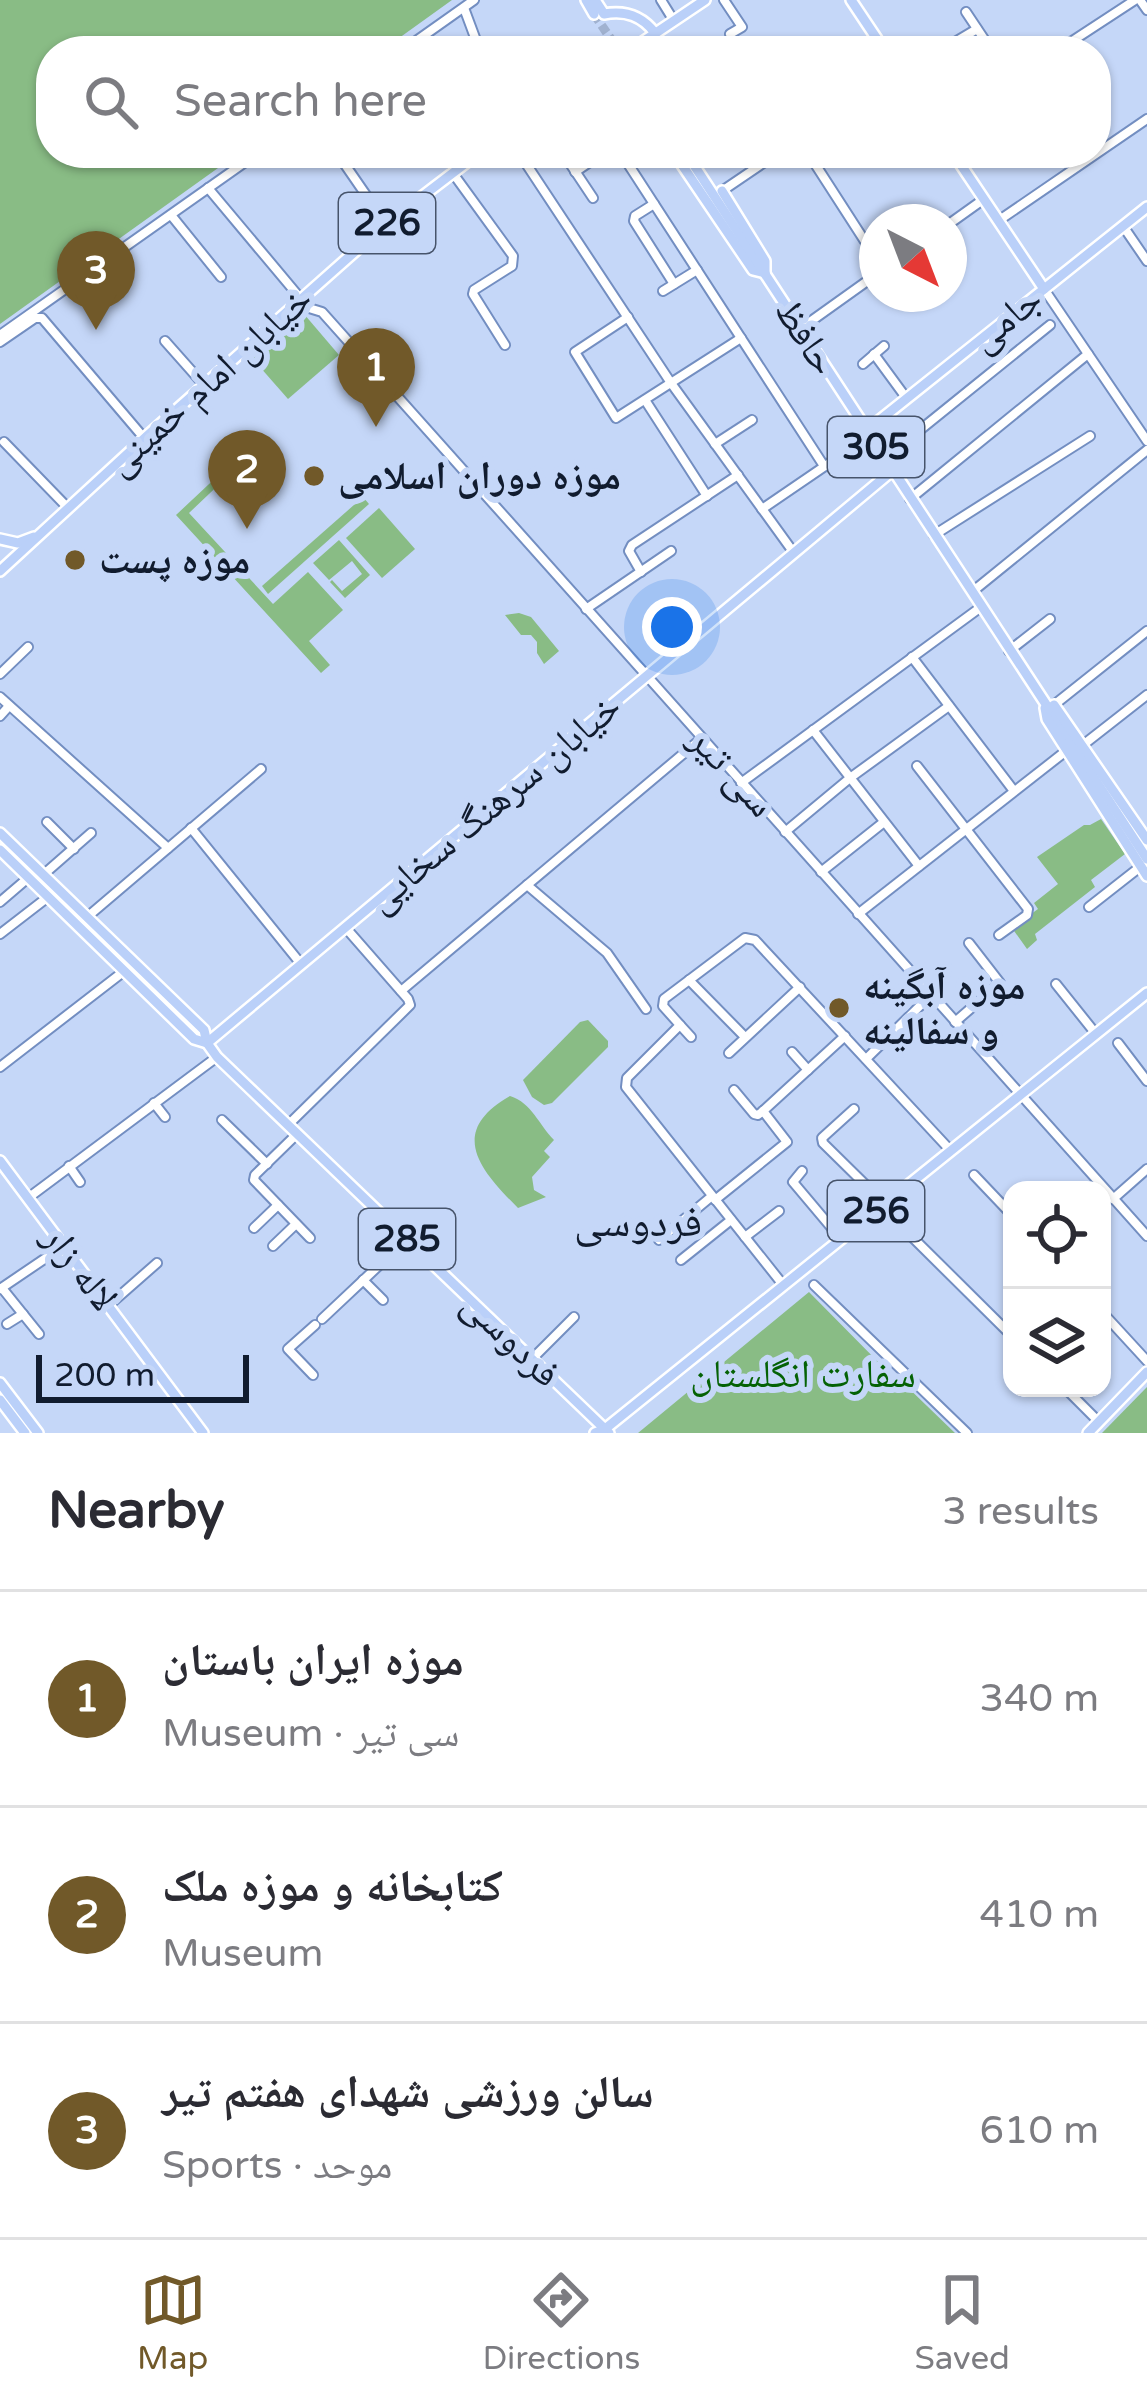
<!DOCTYPE html>
<meta charset="utf-8">
<style>
body{margin:0;font-family:"Varela Round","Noto Naskh Arabic",sans-serif;background:#f2f2f3;color:#2b2b33}
.controls{position:absolute;right:36px;bottom:36px;display:grid;overflow:hidden;border-radius:24px;box-shadow:0 3px 9px #0004}
.controls button{width:108px;height:108px;display:grid;place-items:center;padding:0;border:0;border-bottom:3px solid #e1e1e2;background:#fff;color:#2b2b33;font:60px sans-serif}
.compass{position:absolute;left:859px;top:204px;width:108px;height:108px;border-radius:50%;background:#fff;box-shadow:0 3px 9px #0004;rotate:138deg}
.scale{position:absolute;left:36px;bottom:30px;width:213px;box-sizing:border-box;padding-left:12px;border:6px solid #111c2f;border-top:0;font-size:33px;line-height:42px;white-space:nowrap;color:#111c2f;-webkit-text-stroke:9px #c5d7f8;paint-order:stroke}
.you{position:absolute;left:672px;top:627px;width:42px;height:42px;margin:-30px;border:9px solid #fff;border-radius:50%;background:#1a73e8;box-shadow:0 0 0 18px #1a73e833}
.badge{display:grid;place-items:center;width:78px;height:78px;border-radius:50%;background:#715929;color:#fff;font-size:39px;font-weight:700}
.pin{position:absolute;translate:-50% -99px;filter:drop-shadow(0 3px 6px #0008)}
.pin::after{content:'';position:absolute;top:63px;width:42px;height:36px;background:inherit;clip-path:polygon(0 0,100% 0,50% 100%)}
.list{margin:0;padding:0;list-style:none}
h2{display:flex;justify-content:space-between;align-items:center;height:156px;margin:0;padding:0 48px;font-size:51px}
h2 small{font-size:39px;font-weight:400;color:#7c7c81}
.list li{display:grid;grid-template-columns:78px 1fr auto;gap:36px;align-items:center;box-sizing:border-box;height:216px;padding:0 48px;border-top:3px solid #e1e1e2}
.list b{display:block;font-size:45px;white-space:nowrap}
.list p{margin:0;font-size:39px;white-space:nowrap;color:#7c7c81}
.list em{font-size:39px;font-style:normal;color:#7c7c81}
.icon{flex:none;width:66px;height:66px;fill:none;stroke:currentColor;stroke-width:2;stroke-linecap:round;stroke-linejoin:round}
.map{position:relative;flex:none;width:1147px;height:1433px;overflow:hidden}
.search{position:absolute;background:#fff;box-shadow:0 3px 9px #0004;left:36px;right:36px;top:36px;height:132px;display:flex;align-items:center;gap:30px;box-sizing:border-box;padding:0 42px;border-radius:48px;color:#7c7c81;font-size:45px}
.sheet{height:804px;background:#fff}
nav{display:flex;justify-content:space-around;align-items:center;box-sizing:border-box;height:168px;border-top:3px solid #e1e1e2;background:#fff;font-size:33px;color:#7c7c81}
nav a{display:grid;justify-items:center;gap:6px}
nav .on{color:#715929}
.map>svg:first-child{display:block}
</style>
<div class="map">
<svg width="1147" height="1433" viewBox="0 0 1147 1433">
<rect width="100%" height="100%" fill="#c5d7f8"/>
<g fill="#89bc85">
<path d="M0,0H452L381,51H51V153H239L0,324Z"/>
<path d="M304,314L339,355L288,399L253,359Z"/>
<path d="M224,470L229,475L189,513L273,604L308,572L343,610L309,641L330,665L321,673L176,515Z"/>
<path d="M363,497L369,504L268,594L262,586Z"/>
<path d="M379,508L415,549L382,578L346,538Z"/>
<path d="M339,540L370,575L345,598L330,582L332,580L342,591L362,574L352,561L329,580L313,563Z"/>
<path d="M519,613L531,617L559,651L544,664L537,653V642L531,635H521L505,615Z"/>
<path d="M1101,819L1125,854L1091,880L1095,887L1035,934L1037,940L1027,949L1012,928L1038,909L1034,903L1058,884L1037,857L1084,825H1090Z"/>
<path d="M588,1020L608,1041V1047L552,1103L544,1105L532,1097L523,1080L580,1022Z"/>
<path d="M510,1096C532,1103 539,1125 554,1140L544,1151L550,1157L532,1177L534,1190L546,1197L518,1208C480,1170 447,1132 510,1096Z"/>
<path d="M809,1292L893,1377H897L955,1433H638Z"/>
<path d="M1147,1387V1433H1102Z"/>
</g>
<g fill="none" stroke-linecap="round" stroke-linejoin="round">
<path stroke="#a1b2d0" stroke-width="9" stroke-dasharray="9 4.5" stroke-linecap="butt" d="M594,14L619,51"/>
<g stroke="#738ec1" stroke-width="12">
<g id="minor">
<path d="M661,0L674,21"/>
<path d="M724,0L742,27L730,34"/>
<path d="M1140,0L1147,10"/>
<path d="M464,8L480,51"/>
<path d="M966,12L992,51"/>
<path d="M521,43L526,51"/>
<path d="M402,51L474,0"/>
<path d="M940,51L977,29"/>
<path d="M1057,51L1135,0"/>
<path d="M337,153L386,224"/>
<path d="M519,153L671,383L794,553"/>
<path d="M621,153L824,466"/>
<path d="M808,153L877,260"/>
<path d="M569,162L593,198"/>
<path d="M452,172L513,256L512,266L474,290L473,294L505,345"/>
<path d="M575,172L603,153"/>
<path d="M208,188L301,299"/>
<path d="M722,191L778,153"/>
<path d="M654,204L635,216L634,221L674,284"/>
<path d="M171,215L221,277"/>
<path d="M998,221L1147,119"/>
<path d="M949,224L984,199"/>
<path d="M1123,226L1147,261"/>
<path d="M1044,289L1147,441"/>
<path d="M663,291L697,270"/>
<path d="M291,308H309L322,312L1147,1236"/>
<path d="M628,317L575,352L616,418L741,338"/>
<path d="M800,329L877,274"/>
<path d="M0,335L258,153"/>
<path d="M165,341L204,385"/>
<path d="M0,342L35,318H42L144,438"/>
<path d="M874,354L907,399"/>
<path d="M863,364L884,346"/>
<path d="M645,400L707,496"/>
<path d="M4,442L68,508"/>
<path d="M715,444L752,420"/>
<path d="M884,459L1050,325"/>
<path d="M910,499L1088,354"/>
<path d="M762,509L869,436"/>
<path d="M934,535L1090,436"/>
<path d="M641,572L629,551L632,545L738,475"/>
<path d="M972,592L1147,450"/>
<path d="M586,609L671,551"/>
<path d="M1009,651L1050,619"/>
<path d="M912,657L1014,791"/>
<path d="M0,674L28,647"/>
<path d="M0,697L168,848"/>
<path d="M1054,705L1147,631"/>
<path d="M0,716L9,706"/>
<path d="M813,730L919,866"/>
<path d="M1083,745L1147,695"/>
<path d="M917,766L1028,909L1027,915L999,935"/>
<path d="M741,783L981,607"/>
<path d="M47,822L74,849"/>
<path d="M191,828L301,964"/>
<path d="M785,832L850,778L949,706"/>
<path d="M821,872L884,822"/>
<path d="M43,875L91,833"/>
<path d="M527,885L607,953L646,1009"/>
<path d="M0,902L28,878"/>
<path d="M1089,907L1140,867"/>
<path d="M858,914L1066,751"/>
<path d="M86,918L261,769"/>
<path d="M0,934L48,897"/>
<path d="M689,980L745,1037"/>
<path d="M1056,984L1096,1034"/>
<path d="M401,991L702,738"/>
<path d="M955,1022L1000,983L969,943"/>
<path d="M680,1025L691,1037"/>
<path d="M1118,1043L1147,1081"/>
<path d="M792,1052L808,1070"/>
<path d="M729,1053L800,987"/>
<path d="M866,1059L931,995"/>
<path d="M0,1067L123,972"/>
<path d="M734,1090L754,1114L758,1115L763,1111"/>
<path d="M154,1103L165,1117"/>
<path d="M854,1109L822,1138L823,1143L885,1204"/>
<path d="M763,1111L845,1036"/>
<path d="M222,1120L267,1164"/>
<path d="M288,1125L410,1005L408,999L345,927"/>
<path d="M297,1134L255,1175L254,1180L310,1238"/>
<path d="M69,1166L80,1182"/>
<path d="M802,1171L793,1182L841,1239"/>
<path d="M974,1175L1012,1215"/>
<path d="M28,1198L217,1057"/>
<path d="M1113,1199L1147,1169"/>
<path d="M715,1200L787,1142L763,1111"/>
<path d="M895,1220L1012,1336"/>
<path d="M254,1228L278,1205"/>
<path d="M745,1237L779,1211"/>
<path d="M659,1240L712,1196"/>
<path d="M273,1246L296,1224"/>
<path d="M681,1260L731,1220"/>
<path d="M363,1280L383,1300"/>
<path d="M814,1285L967,1433"/>
<path d="M784,1286L626,1087L627,1078L680,1025L663,1006L664,999L745,938L755,940L951,1151"/>
<path d="M2,1288L39,1334"/>
<path d="M0,1289L62,1247"/>
<path d="M108,1306L157,1263"/>
<path d="M1102,1312L1147,1361"/>
<path d="M322,1319L407,1239"/>
<path d="M7,1324L23,1314"/>
<path d="M532,1359L574,1317"/>
<path d="M313,1375L288,1349L315,1325"/>
<path d="M1065,1388L1099,1422"/>
</g>
</g>
<g stroke="#fff" stroke-width="14">
<g id="major">
<path d="M586,0L594,14"/>
<path d="M595,0L604,14C626,10 642,16 655,33"/>
<path d="M851,0L885,51"/>
<path d="M629,51L705,0"/>
<path d="M674,153L753,270L765,273"/>
<path d="M686,153L1147,859"/>
<path d="M953,153L1044,289"/>
<path d="M722,191L765,261V273"/>
<path d="M866,431L1147,207"/>
<path d="M0,539L18,543L34,537"/>
<path d="M0,571L148,435L386,224L479,153"/>
<path d="M1045,708L1047,719L1147,876"/>
<path d="M1049,709L1054,705L1147,840"/>
<path d="M0,833L204,1030L207,1043L217,1057L609,1433"/>
<path d="M0,850L194,1039L207,1043"/>
<path d="M207,1043L892,471"/>
<path d="M0,1161L203,1433"/>
<path d="M0,1383L38,1433"/>
<path d="M0,1400L25,1433"/>
<path d="M595,1433L605,1429L1147,993"/>
<path d="M1088,1433L1147,1372"/>
</g>
</g>
<use href="#minor" stroke="#fff" stroke-width="8"/>
<use href="#major" stroke="#bad0f9" stroke-width="9"/>
</g>
<g fill="#715929" stroke="#c5d7f8" stroke-width="4.5">
<circle cx="314" cy="476" r="12"/>
<circle cx="75" cy="560" r="12"/>
<circle cx="839" cy="1008" r="12"/>
</g>
<g text-anchor="middle" dominant-baseline="central" stroke-width="12" stroke-linejoin="round" paint-order="stroke">
<g fill="#c5d7f8" stroke="#47546b" stroke-width="3">
<rect x="339" y="193" width="96" height="60" rx="9"/>
<rect x="828" y="417" width="96" height="60" rx="9"/>
<rect x="828" y="1181" width="96" height="60" rx="9"/>
<rect x="359" y="1209" width="96" height="60" rx="9"/>
</g>
<g font-size="36" font-weight="bold" fill="#111c2f">
<text x="387" y="223">226</text>
<text x="876" y="447">305</text>
<text x="876" y="1211">256</text>
<text x="407" y="1239">285</text>
</g>
<g font-size="39" fill="#111c2f" stroke="#c5d7f8">
<text transform="translate(1006 319) rotate(-39)">جامی</text>
<text transform="translate(806 337) rotate(57)">حافظ</text>
<text transform="translate(209 381) rotate(-42)">خیابان امام خمینی</text>
<text transform="translate(732 772) rotate(48)">سی تیر</text>
<text transform="translate(494 803) rotate(-40)">خیابان سرهنگ سخایی</text>
<text transform="translate(80 1268) rotate(53)">لاله زار</text>
<text transform="translate(511 1339) rotate(44)">فردوسی</text>
</g>
<g font-size="39" font-weight="bold" fill="#111c2f" stroke="#c5d7f8" text-anchor="start">
<text x="338" y="476">موزه دوران اسلامی</text>
<text x="99" y="560">موزه پست</text>
<text x="863" y="986">موزه آبگینه<tspan x="863" dy="45">و سفالینه</tspan></text>
</g>
<g font-size="39" fill="#056205" stroke="#c5d7f8">
<text x="803" y="1374">سفارت انگلستان</text>
</g>
<g font-size="42" fill="#111c2f" stroke="#c5d7f8">
<text x="638" y="1222">فردوسی</text>
</g>
</g>
</svg>
<div class="controls">
<button><svg class="icon" aria-label="locate" viewBox="0 0 24 24"><circle cx="12" cy="12" r="6"/><path d="M12 2v4M12 18v4M2 12h4M18 12h4"/></svg></button>
<button><svg class="icon" aria-label="layers" viewBox="0 0 24 24"><path d="M12 4l9 5-9 5-9-5zM3 14l9 5 9-5"/></svg></button>
</div>
<svg class="compass" viewBox="-18 -18 36 36"><path d="M0-13l5 13h-10z" fill="#e53935"/><path d="M0 13l5-13h-10z" fill="#7c7c81"/></svg>
<div class="scale">200 m</div>
<div class="you"></div>
<div class="pin badge" style="left:376px;top:427px">1</div>
<div class="pin badge" style="left:247px;top:529px">2</div>
<div class="pin badge" style="left:96px;top:330px">3</div>
<div class="search"><svg class="icon" aria-label="search" viewBox="0 0 24 24"><circle cx="10" cy="10" r="6"/><path d="M15 15l6 6"/></svg>Search here</div>
</div>
<section class="sheet">
<h2>Nearby<small>3 results</small></h2>
<ul class="list">
<li><span class="badge">1</span><div><b>موزه ایران باستان</b><p>Museum · سی تیر</p></div><em>340 m</em></li>
<li><span class="badge">2</span><div><b>کتابخانه و موزه ملک</b><p>Museum</p></div><em>410 m</em></li>
<li><span class="badge">3</span><div><b>سالن ورزشی شهدای هفتم تیر</b><p>Sports · موحد</p></div><em>610 m</em></li>
</ul>
</section>
<nav>
<a class="on"><svg class="icon" aria-label="map" viewBox="0 0 24 24"><path d="M3 6l6-2 6 2 6-2v14l-6 2-6-2-6 2zM9 4v14M15 6v14"/></svg>Map</a>
<a><svg class="icon" aria-label="directions" viewBox="0 0 24 24"><path d="M12 3l9 9-9 9-9-9zM9 14v-3h6M13 9l2 2-2 2"/></svg>Directions</a>
<a><svg class="icon" aria-label="saved" viewBox="0 0 24 24"><path d="M7 4h10v16l-5-4-5 4z"/></svg>Saved</a>
</nav>
